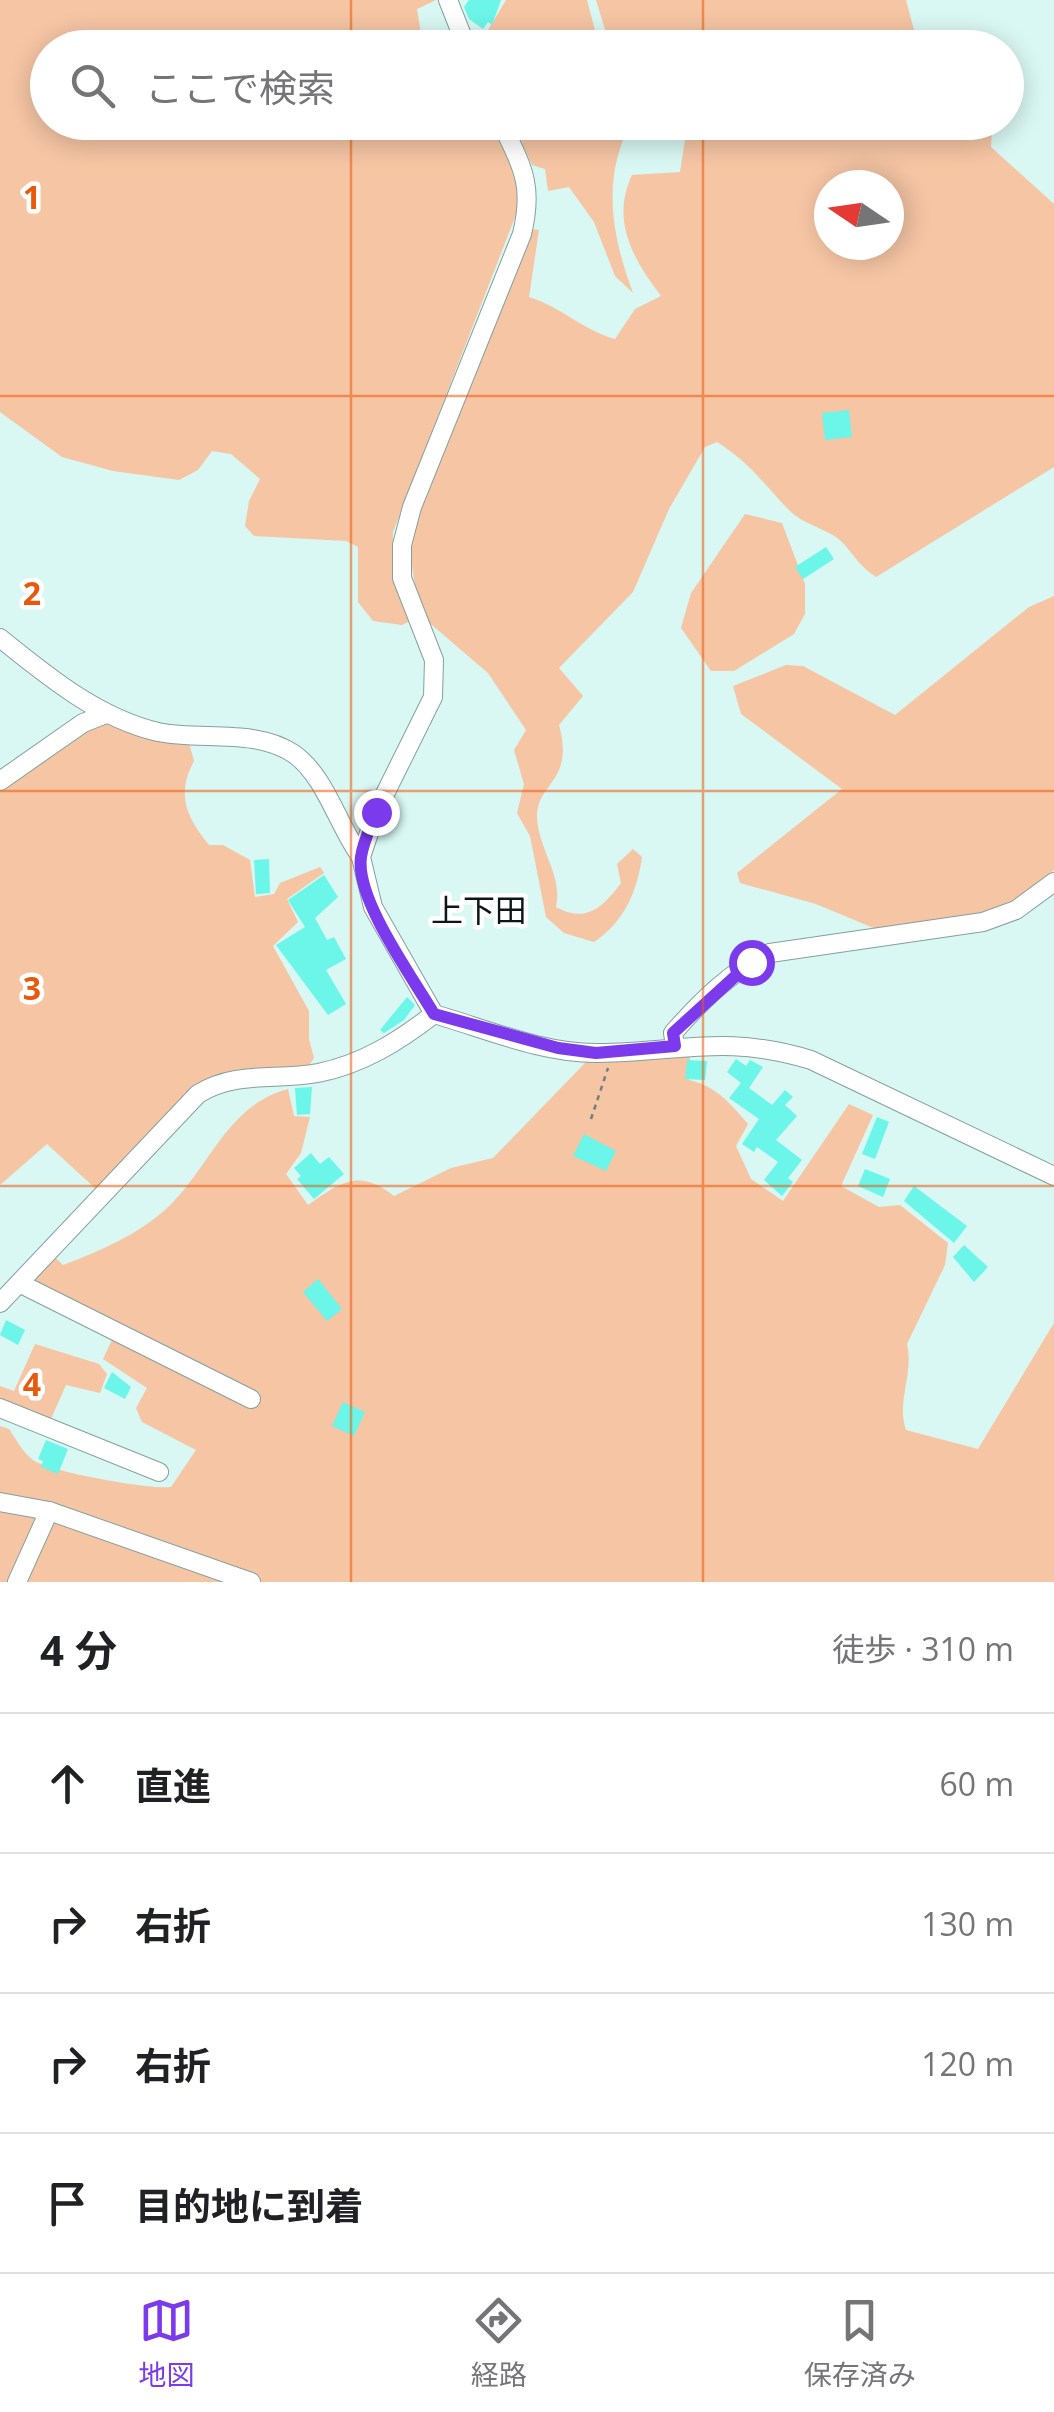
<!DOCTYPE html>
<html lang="ja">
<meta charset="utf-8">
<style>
body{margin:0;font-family:"Open Sans","Noto Sans JP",sans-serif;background:#f6f6f6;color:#202124}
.compass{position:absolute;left:814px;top:170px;width:90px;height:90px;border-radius:50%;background:#fff;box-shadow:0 5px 25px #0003;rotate:283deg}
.stop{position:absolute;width:30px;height:30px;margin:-22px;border:8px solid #7c3aed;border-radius:50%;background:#fff}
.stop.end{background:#7c3aed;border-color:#fff;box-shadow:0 2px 10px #0008}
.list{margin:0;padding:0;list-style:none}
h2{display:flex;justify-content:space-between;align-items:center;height:130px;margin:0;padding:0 40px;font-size:42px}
h2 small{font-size:32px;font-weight:400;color:#757577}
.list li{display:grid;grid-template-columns:65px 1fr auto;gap:30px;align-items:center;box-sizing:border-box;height:140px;padding:0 40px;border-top:2px solid #e0e0e0}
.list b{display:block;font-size:38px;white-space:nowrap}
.list em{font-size:32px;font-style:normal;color:#757577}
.icon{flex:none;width:55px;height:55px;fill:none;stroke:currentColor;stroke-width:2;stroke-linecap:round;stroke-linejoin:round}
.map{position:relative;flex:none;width:1054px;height:1582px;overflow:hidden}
.search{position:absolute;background:#fff;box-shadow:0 5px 25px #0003;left:30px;right:30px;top:30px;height:110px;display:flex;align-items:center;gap:25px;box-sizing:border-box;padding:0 35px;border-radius:55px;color:#757577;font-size:38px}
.sheet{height:690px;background:#fff}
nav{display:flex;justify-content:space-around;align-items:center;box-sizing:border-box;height:140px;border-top:2px solid #e0e0e0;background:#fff;font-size:28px;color:#757577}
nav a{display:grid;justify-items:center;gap:5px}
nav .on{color:#7c3aed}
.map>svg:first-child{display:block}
</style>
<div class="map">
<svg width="1054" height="1582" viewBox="0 0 1054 1582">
<rect width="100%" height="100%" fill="#d9f7f3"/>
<g fill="#f5c5a4" fill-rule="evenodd">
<path d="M0,0H436L417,9L423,47L48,48V122L491,123L517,171V212L393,532L392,566L410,621L402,625L373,621L358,602V547L346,541L254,536L245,526L249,501L260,479L231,454L212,451L198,470L179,480L113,471L62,457L0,412Z"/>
<path d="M506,0H587L596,34L606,47H484L485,35Z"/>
<path d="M596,0H906L917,41L914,48L619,47L606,33Z"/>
<path d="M513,123H631C601,178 612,237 633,293L615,276L594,222L569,187L548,191L545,169L532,165Z"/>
<path d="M683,123H982L992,131L991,147L1054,204V467L876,577C861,567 855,557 844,544C832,530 806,526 791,512C761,482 755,467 717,442L705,447L669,509L633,592L559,668L583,696L559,725C575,783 536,782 537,818C539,851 563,875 556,907C585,923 602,909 621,883L617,864L633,849L642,857C637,892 624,922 594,942L564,933L546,917L530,836L517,813L524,784L514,750L526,730L488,673L419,614L410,552L418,513L531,229L539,230L529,297C561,307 583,330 615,339L635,309L661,296C632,258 611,220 632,175L680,172L687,127ZM829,185H889V245H829Z"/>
<path d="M745,514L782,523L805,584V614L794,634L734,671H711L681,628L691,593Z"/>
<path d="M1054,596V870L1014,906L976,917L883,932L816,904L740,883L737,873L842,789L741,714L733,686L786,665L803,666L895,715L1029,607Z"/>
<path d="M110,721L189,743L194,761C176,794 186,817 209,845H223L250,860L255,897L274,894L280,883L320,867L324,873L287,899L298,922L273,946L309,1011V1039L314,1058L305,1071L218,1077L96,1189L47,1144L0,1185V786L75,732Z"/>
<path d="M641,1056H690L689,1080C716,1086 730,1103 748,1124L736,1146L751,1179L783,1201L849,1104L873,1115L841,1186L879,1207L900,1205L948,1243L945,1265L907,1344C914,1374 896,1402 906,1430L978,1449L1054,1323V1582H0V1426L9,1429C16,1439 23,1453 33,1460C50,1472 151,1490 171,1487L196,1450L142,1422L136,1408L147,1388L103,1359L119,1325L30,1284L56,1258L63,1265C98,1252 137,1235 165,1210C210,1169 225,1106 288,1089L294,1116L310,1117L301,1153L286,1174L308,1205C341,1182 359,1168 394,1196L451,1168L493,1158L586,1062Z"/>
<path d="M35,1344L99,1364L107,1374L100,1393L66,1385L50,1421L0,1401V1386L14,1391Z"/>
</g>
<g fill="#6cf5e9">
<path d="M469,0H501L492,25L488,22L483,29L469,19L464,7Z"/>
<path d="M849,410L852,437L825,440L822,413Z"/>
<path d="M826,547L834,559L803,579L795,567Z"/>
<path d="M269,859L270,893L256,894L254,860Z"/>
<path d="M324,875L338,897L315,918L327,940L334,937L346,959L326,970L346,1004L328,1015L276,945L305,927L288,900Z"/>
<path d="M407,997L415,1005L404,1020L384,1033L380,1030Z"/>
<path d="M736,1059L746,1066L750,1060L763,1067L749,1088L772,1105L785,1090L793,1097L785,1105L797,1116L776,1140L802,1160L788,1178L793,1182L782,1196L764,1180L778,1162L757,1147L754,1152L742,1144L759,1119L729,1098L741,1083L727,1072Z"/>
<path d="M687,1060L707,1061L705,1080L685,1079Z"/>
<path d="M312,1087L310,1114L297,1115L295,1088Z"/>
<path d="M877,1117L889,1122L875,1159L862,1154Z"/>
<path d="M584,1134L616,1151L606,1171L573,1156Z"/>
<path d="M311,1153L320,1164L329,1157L344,1174L314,1199L297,1179L301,1176L294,1168Z"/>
<path d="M865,1169L890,1179L883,1197L858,1186Z"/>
<path d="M914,1186L967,1226L954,1243L904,1201Z"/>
<path d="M964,1245L988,1267L974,1282L953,1257Z"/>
<path d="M318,1279L342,1309L327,1321L303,1292Z"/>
<path d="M6,1320L25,1330L18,1345L0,1335Z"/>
<path d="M112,1372L131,1387L125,1399L104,1388Z"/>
<path d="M343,1402L365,1412L354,1436L332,1426Z"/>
<path d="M46,1440L68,1449L58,1474L41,1467L43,1461L38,1459Z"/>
</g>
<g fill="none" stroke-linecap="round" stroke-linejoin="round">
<g stroke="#84a09c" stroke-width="20">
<g id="minor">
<path d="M448,0L467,48"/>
<path d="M501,122C522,167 534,184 522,234L412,507L402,545V578L434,660L433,697L376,812L361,857L373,907L434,1014C486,1029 544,1054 599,1053C683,1052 725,1034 811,1060L1054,1176"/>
<path d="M0,638C47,676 98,718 158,732C201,741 256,728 294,754C326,777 338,826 361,857"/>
<path d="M0,781L83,723L106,714"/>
<path d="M675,1046L673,1033C700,1002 732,970 770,953L983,922L1016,910L1054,882"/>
<path d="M21,1284L251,1399"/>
<path d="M0,1303L198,1094C237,1070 276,1081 318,1073C363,1064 399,1041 434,1014"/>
<path d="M0,1408L159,1472"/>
<path d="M0,1502L49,1511L251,1582"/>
<path d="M17,1582L49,1511"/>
</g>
</g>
<path stroke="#6d817e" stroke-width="2.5" stroke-dasharray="5 5" stroke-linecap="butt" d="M591,1119L608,1068"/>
<use href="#minor" stroke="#fff" stroke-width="18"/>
</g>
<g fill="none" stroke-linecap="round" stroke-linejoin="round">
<path stroke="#7c3aed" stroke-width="12" d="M376,812C371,826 363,842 361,857C355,899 413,978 434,1014L558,1048L596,1053L675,1046L673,1033L751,962"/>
</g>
<path fill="none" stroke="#e8590c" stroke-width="2.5" stroke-opacity="0.55" d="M351,0V48M703,0V48M351,122V1582M703,122V1582M0,396H1054M0,791H1054M0,1186H1054"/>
<g text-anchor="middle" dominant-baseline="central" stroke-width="9" stroke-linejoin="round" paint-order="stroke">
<g font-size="32" fill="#0b1615" stroke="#fff">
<text x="479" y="909">上下田</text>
</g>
</g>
<g font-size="32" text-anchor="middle" font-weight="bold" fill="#e8590c" stroke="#fff" stroke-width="9" stroke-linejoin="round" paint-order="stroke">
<text x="32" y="209">1</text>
<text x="32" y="605">2</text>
<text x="32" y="1000">3</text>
<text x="32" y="1396">4</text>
</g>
</svg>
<svg class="compass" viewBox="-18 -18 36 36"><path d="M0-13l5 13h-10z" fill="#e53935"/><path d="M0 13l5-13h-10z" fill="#757577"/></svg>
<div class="stop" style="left:751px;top:962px"></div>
<div class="stop end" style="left:376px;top:812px"></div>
<div class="search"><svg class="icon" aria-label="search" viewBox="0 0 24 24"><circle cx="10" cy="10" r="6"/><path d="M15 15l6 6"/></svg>ここで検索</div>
</div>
<section class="sheet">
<h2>4 分<small>徒歩 · 310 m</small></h2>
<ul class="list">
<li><svg class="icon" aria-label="ahead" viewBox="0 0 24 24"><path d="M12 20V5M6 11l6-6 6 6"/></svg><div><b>直進</b></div><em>60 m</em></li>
<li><svg class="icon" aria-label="right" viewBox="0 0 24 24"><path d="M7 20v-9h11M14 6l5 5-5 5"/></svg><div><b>右折</b></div><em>130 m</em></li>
<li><svg class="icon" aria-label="right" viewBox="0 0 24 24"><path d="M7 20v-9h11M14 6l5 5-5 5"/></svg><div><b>右折</b></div><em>120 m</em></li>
<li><svg class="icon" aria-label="arrive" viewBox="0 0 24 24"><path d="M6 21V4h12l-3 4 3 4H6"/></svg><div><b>目的地に到着</b></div></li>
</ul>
</section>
<nav>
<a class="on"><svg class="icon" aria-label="map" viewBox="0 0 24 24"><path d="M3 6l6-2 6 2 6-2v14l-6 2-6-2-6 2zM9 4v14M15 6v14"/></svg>地図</a>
<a><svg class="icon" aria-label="directions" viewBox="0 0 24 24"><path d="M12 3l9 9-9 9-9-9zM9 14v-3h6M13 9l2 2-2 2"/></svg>経路</a>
<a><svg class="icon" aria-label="saved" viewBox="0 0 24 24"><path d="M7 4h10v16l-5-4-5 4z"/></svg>保存済み</a>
</nav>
